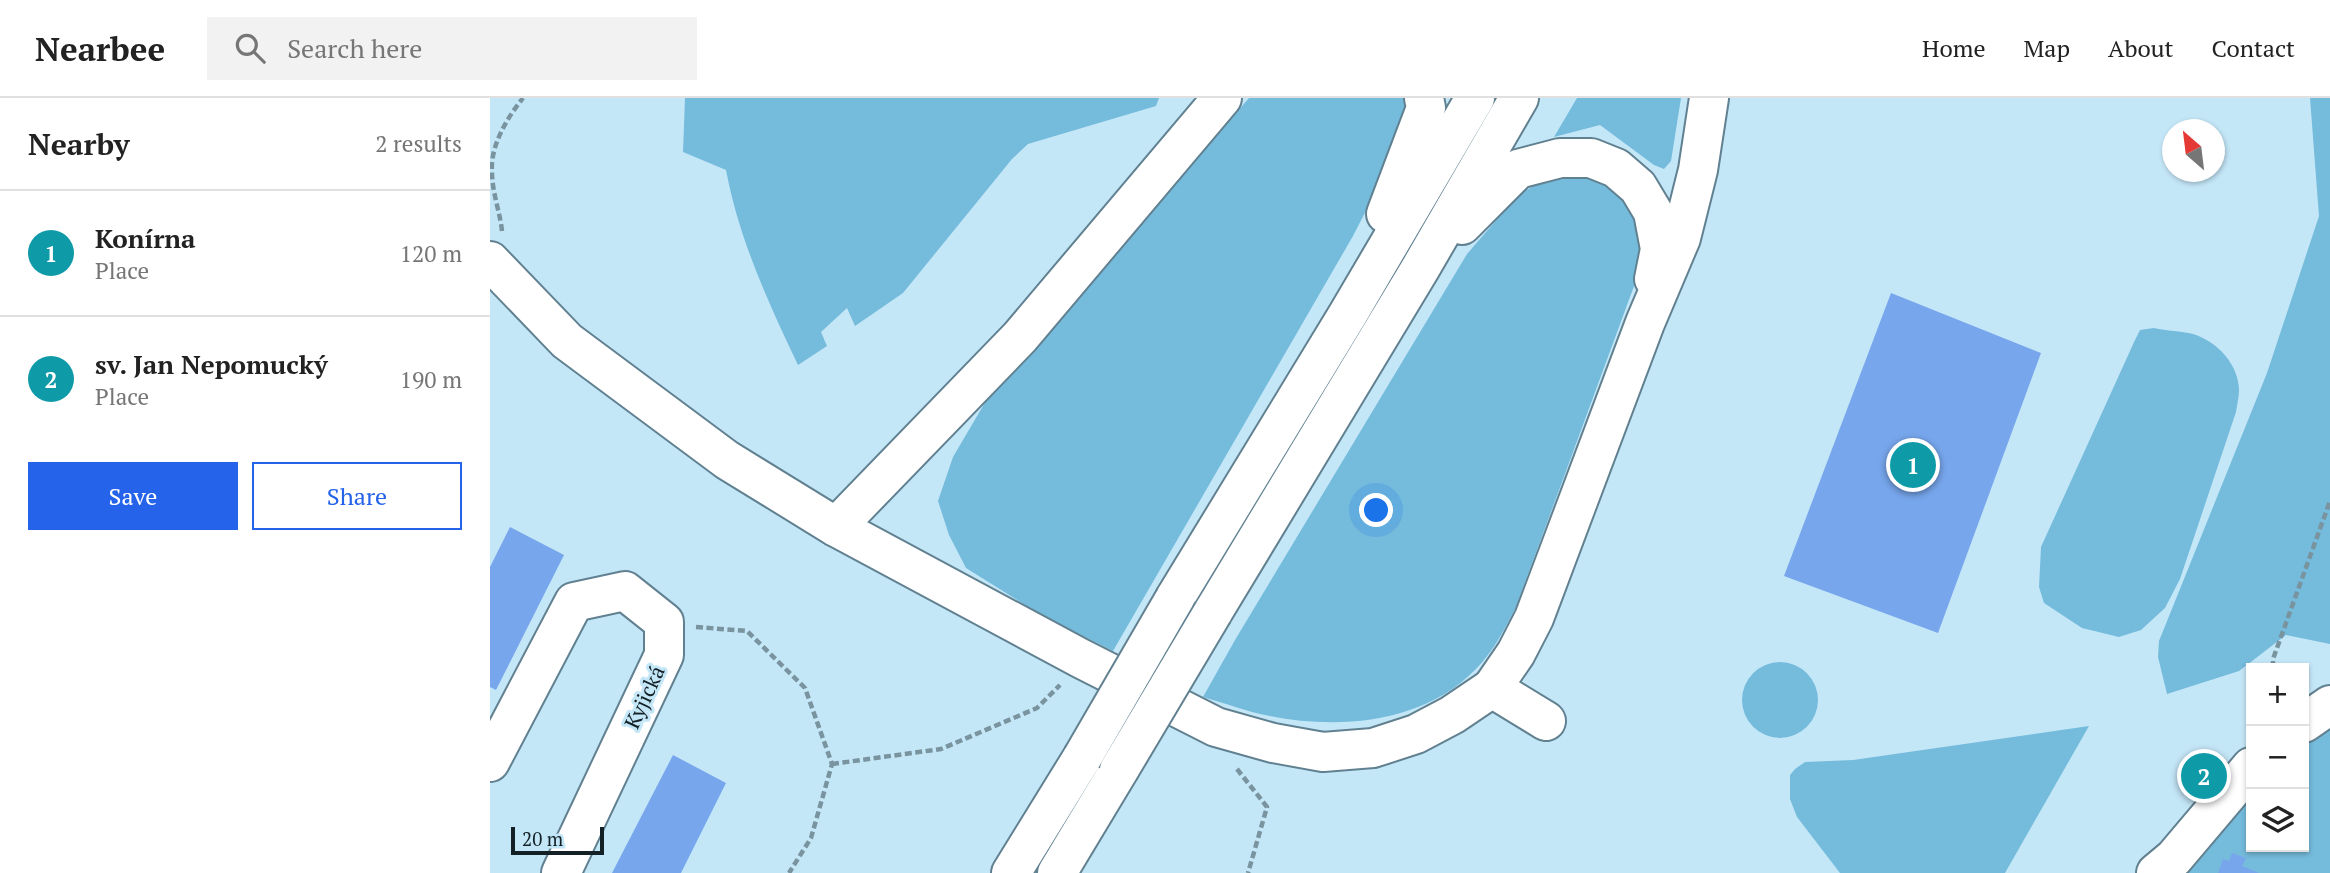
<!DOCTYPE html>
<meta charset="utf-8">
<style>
body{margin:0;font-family:"PT Serif",serif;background:#f2f2f2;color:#222}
.controls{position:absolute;right:21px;bottom:21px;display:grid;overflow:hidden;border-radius:0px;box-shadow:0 2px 5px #0004}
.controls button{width:63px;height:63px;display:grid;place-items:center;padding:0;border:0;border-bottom:2px solid #e0e0e0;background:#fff;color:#222;font:35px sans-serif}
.compass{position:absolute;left:1672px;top:21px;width:63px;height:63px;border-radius:50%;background:#fff;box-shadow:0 2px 5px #0004;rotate:332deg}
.scale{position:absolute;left:21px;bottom:18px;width:93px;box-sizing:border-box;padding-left:7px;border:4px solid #132026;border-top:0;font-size:19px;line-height:24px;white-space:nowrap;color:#132026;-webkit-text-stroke:5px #c4e7f8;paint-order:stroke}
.you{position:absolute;left:887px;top:413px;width:24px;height:24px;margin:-18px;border:5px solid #fff;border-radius:50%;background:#1a73e8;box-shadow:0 0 0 10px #1a73e833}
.badge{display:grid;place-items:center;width:46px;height:46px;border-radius:50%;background:#2563eb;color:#fff;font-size:23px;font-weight:700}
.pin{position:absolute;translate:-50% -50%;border:4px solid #fff;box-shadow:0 2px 7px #0006}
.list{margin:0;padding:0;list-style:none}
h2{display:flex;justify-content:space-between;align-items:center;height:91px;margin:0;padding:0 28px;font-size:30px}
h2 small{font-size:23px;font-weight:400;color:#767676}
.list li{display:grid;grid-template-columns:46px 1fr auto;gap:21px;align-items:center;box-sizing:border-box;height:126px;padding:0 28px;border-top:2px solid #e0e0e0}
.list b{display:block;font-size:26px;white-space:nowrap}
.list p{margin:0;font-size:23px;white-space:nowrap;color:#767676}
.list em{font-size:23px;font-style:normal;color:#767676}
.actions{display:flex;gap:14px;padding:21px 28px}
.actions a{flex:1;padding:16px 0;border:2px solid #2563eb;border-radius:0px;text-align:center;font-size:24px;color:#2563eb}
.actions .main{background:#2563eb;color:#fff}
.icon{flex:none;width:38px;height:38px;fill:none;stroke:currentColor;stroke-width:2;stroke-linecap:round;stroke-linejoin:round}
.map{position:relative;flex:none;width:1840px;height:775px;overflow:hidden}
header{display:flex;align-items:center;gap:42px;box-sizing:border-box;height:98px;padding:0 35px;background:#fff;border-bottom:2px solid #e0e0e0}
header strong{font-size:33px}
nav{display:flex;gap:38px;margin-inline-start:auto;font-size:24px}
.search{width:490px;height:63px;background:#f2f2f2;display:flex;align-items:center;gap:18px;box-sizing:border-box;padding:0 24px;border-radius:0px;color:#767676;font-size:26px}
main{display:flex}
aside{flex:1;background:#fff}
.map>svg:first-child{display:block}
</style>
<header>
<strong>Nearbee</strong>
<div class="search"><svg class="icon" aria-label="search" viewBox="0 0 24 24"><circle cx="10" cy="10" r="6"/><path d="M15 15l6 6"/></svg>Search here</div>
<nav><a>Home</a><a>Map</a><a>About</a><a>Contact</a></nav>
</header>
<main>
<aside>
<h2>Nearby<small>2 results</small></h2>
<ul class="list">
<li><span class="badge" style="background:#0f9aa8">1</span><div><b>Konírna</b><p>Place</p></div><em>120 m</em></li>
<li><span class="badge" style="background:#0f9aa8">2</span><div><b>sv. Jan Nepomucký</b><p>Place</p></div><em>190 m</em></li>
</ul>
<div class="actions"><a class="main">Save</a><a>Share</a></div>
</aside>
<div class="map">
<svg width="1840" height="775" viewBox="0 0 1840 775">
<rect width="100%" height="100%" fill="#c4e7f8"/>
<g fill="#75bbdc">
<path d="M195,0H669L666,8L538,46L522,61L413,195L365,228L357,210L331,234L337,248L308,267C278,204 249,141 236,72L193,54Z"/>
<path d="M759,0H918L903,60L863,138L623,553L551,517L476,470L459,437L448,403L463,359L500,296Z"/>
<path d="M1087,0H1191L1181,63L1174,71L1164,67L1110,27L1064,39Z"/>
<path d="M1820,0H1840V546L1796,537L1749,573L1677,596L1668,559L1669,543L1777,275L1829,118Z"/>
<path d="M1090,76L1112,81L1149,116L1154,161L1026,509C1014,532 1003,554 985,572C932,625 850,632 780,618C757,614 735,605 713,599L745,542L977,156L1028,97L1045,87L1069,78Z"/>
<path d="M1664,230C1677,233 1691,233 1703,236C1727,243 1749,267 1749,292C1749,299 1747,307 1746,314L1690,481L1675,510L1651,532L1629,539L1592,530L1554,505L1549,489L1551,449L1645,242L1650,232Z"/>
<circle cx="1290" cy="602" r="38"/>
<path d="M1840,618V775H1682L1761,687V749H1814V639Z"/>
<path d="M1599,628L1515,775H1350L1307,719L1300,701V677L1305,671L1315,664L1363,662Z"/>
</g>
<g fill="#77a6ec">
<path d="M1401,195L1551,255L1448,535L1294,478Z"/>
<path d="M20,429L74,457L6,592L0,589V469Z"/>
<path d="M183,657L236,685L191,775H122Z"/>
<path d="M1742,755L1756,760L1752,768L1769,775H1728L1733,761L1739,763Z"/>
</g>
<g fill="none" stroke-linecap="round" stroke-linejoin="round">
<g stroke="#618191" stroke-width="42">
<g id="minor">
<path d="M0,163L77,243L237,362L346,429L590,560L726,629L783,645L833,654L883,650L926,636L962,617L1002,590L1056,623"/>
<path d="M1814,625L1840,607"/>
<path d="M0,664L84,504L135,493L174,524V557L71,775"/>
<path d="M1666,775L1684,760L1761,669"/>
</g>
</g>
<g stroke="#618191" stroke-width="42">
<g id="highway">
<path d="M896,116L936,10L934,0"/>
<path d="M972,127L1028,71L1070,60H1101L1126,70L1148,89L1163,114L1170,151L1164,181"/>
<path d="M346,429L530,239L732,0"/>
<path d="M685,500L858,216L985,0"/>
<path d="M723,514L930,171L1029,0"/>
<path d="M1002,590L1026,555L1044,520L1155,225L1191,140L1208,72L1219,0"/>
<path d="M521,775L592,660"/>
<path d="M567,775L629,672"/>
</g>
</g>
<g stroke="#79939f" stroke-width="4.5" stroke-dasharray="7 3.5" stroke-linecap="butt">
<path d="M12,133C10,114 2,94 2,74C0,48 17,20 33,0"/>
<path d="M206,529L257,533L315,590L342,666L321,740L299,775"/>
<path d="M1783,570V561L1840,403"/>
<path d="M342,666L451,651L547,610L570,587"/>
<path d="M747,671L777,709L758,775"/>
</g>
<use href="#minor" stroke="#fff" stroke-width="38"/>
<use href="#highway" stroke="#fff" stroke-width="38"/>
<g stroke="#618191" stroke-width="42" stroke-linecap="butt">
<g id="highway-bridge">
<path d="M592,660L685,500"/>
<path d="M629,672L723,514"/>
</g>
</g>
<use href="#highway-bridge" stroke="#fff" stroke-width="38"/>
</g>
<g text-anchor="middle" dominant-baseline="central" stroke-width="6" stroke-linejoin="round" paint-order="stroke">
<g font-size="21" fill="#132026" stroke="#c4e7f8">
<text transform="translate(154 599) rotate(-65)">Kyjická</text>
</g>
</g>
</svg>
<div class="controls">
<button>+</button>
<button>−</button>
<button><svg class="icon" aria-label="layers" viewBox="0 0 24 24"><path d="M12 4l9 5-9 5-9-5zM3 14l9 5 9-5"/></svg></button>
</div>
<svg class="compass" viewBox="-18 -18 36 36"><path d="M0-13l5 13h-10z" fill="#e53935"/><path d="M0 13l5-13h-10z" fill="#767676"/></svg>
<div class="scale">20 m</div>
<div class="you"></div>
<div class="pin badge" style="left:1423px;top:367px;background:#0f9aa8">1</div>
<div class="pin badge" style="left:1714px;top:678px;background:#0f9aa8">2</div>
</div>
</main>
